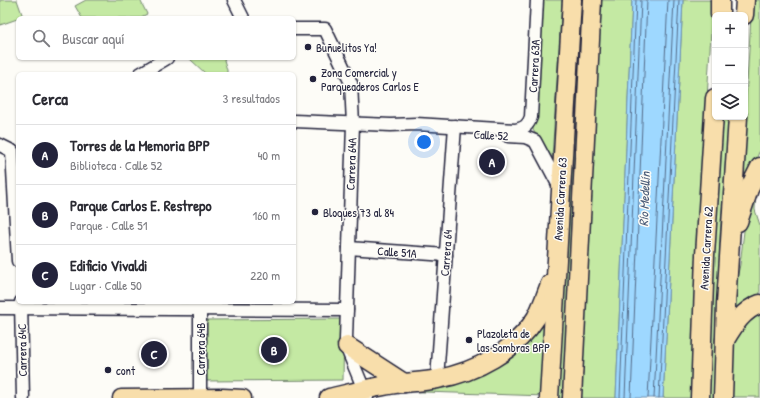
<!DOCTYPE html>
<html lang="es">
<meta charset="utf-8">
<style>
body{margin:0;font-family:"Patrick Hand",sans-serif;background:#f2f2f3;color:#2b2b33}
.controls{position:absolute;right:12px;top:12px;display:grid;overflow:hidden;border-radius:6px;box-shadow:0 1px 3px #0004}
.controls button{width:36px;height:36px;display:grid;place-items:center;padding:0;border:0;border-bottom:1px solid #e1e1e2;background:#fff;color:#2b2b33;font:20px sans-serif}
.you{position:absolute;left:424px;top:142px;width:14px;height:14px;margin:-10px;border:3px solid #fff;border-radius:50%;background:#1a73e8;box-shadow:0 0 0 6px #1a73e833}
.badge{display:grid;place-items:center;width:26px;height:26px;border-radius:50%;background:#22223b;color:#fff;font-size:13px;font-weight:700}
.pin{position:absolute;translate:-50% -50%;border:2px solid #fff;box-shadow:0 1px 4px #0006}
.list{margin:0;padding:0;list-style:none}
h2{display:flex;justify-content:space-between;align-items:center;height:52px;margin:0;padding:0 16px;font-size:17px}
h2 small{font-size:13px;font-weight:400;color:#7c7c81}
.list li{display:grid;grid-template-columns:26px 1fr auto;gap:12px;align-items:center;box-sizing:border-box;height:60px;padding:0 16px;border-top:1px solid #e1e1e2}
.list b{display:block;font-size:15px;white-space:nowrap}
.list p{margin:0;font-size:13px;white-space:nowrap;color:#7c7c81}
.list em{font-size:13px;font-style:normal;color:#7c7c81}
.icon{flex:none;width:22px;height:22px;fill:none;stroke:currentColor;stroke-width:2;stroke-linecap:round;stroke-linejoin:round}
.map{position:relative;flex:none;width:760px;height:398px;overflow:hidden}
.search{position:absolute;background:#fff;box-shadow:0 1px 3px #0004;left:16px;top:16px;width:280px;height:44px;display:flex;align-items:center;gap:10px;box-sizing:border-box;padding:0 14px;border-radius:6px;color:#7c7c81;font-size:15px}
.panel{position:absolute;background:#fff;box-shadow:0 1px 3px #0004;left:16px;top:72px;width:280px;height:232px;border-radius:6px}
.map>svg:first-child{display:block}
</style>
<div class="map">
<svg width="760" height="398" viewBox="0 0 760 398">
<rect width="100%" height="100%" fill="#fdfcf7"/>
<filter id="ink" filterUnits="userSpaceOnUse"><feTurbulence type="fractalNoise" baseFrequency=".025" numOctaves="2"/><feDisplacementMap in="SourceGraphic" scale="8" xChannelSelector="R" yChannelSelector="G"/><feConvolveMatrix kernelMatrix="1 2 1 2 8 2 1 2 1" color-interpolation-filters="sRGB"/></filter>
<g filter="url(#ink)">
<g fill="#c4e9a3" stroke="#73866f">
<path d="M0,0H17L23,17L0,25Z"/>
<path d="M86,0H140L147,14L139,18H82L75,6Z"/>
<path d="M541,0H562L552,158L533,130Z"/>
<path d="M579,0H585L566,398H555Z"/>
<path d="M597,0H632L616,398H577Z"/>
<path d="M683,0H713L700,214L693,398H663Z"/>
<path d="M752,0H760V150L740,198Z"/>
<path d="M191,58H225L224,60L227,70V74H206L190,59Z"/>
<path d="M721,117H729L720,236L715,398H708L711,295Z"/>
<path d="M756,182L755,210L760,225V299L734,314L735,286L740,265L744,231L749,202Z"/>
<path d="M552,287L546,396L394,391L482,371Z"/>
<path d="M760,310V397H728L730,340Z"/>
<path d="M344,319L343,380L205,381V320Z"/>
</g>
<path fill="#9ed8ff" stroke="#6c8fb1" d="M632,0H683L663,398H616Z"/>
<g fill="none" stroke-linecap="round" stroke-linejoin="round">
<g stroke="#546b89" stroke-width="1">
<path d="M620,398L636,0"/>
<path d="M625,398L641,0"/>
<path d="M631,398L647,0"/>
<path d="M648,398L668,0"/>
<path d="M654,398L674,0"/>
<path d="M659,398L679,0"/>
</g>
<g stroke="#22223b" stroke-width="15">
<g id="minor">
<path d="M234,0L243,18"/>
<path d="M294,29H325L351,83L353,124L346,339L348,351L367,397"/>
<path d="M140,74L167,58"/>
<path d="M294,121L391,125L416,124L515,130C524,128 528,126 531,117L537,0"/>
<path d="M508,136L525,137L535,141L560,188"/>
<path d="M0,145L12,151"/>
<path d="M12,151L18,261"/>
<path d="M349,248L446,255"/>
<path d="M21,302L23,398"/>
<path d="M0,308L347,310"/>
<path d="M437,379L455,126"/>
<path d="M200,397V302"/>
</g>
</g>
<g stroke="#22223b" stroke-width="19">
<path id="major" d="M121,398L223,397L243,398"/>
</g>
<g stroke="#22223b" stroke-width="21">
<g id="highway">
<path d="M720,15V0"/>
<path d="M744,15L745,0"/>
<path d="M738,222L749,189L760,167"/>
<path d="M725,340C734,325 743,310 760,304"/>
<path d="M347,346L404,383"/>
<path d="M329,398C351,393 373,387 395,384C409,382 424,382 438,379C476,372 515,351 536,318C542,307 546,295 550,284"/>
<path d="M549,398L572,0"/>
<path d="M572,398L592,0"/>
<path d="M700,398L705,255L715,98"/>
<path d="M723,398L726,304L738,117"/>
</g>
</g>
<use href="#minor" stroke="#fdfcf7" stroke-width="12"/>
<use href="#major" stroke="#f8deab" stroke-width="16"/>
<use href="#highway" stroke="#f8deab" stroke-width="18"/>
</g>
</g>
<g fill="#22223b" stroke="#fdfcf7" stroke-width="1.5">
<circle cx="308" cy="47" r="4"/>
<circle cx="313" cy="79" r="4"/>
<circle cx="315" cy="212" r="4"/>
<circle cx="469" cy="340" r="4"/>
<circle cx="108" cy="370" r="4"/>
</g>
<g text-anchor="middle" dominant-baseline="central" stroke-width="3" stroke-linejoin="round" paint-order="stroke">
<g font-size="12" fill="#22223b" stroke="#fdfcf7" text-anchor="start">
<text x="316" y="47">Buñuelitos Ya!</text>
<text x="321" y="72">Zona Comercial y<tspan x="321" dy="14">Parqueaderos Carlos E</tspan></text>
<text x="323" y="212">Bloques 73 al 84</text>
<text x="477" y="333">Plazoleta de<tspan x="477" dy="14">las Sombras BPP</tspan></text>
<text x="116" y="370">cont</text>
</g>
<g font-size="12" fill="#22223b" stroke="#fdfcf7">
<text transform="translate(534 66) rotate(-87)">Carrera 63A</text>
<text transform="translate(491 135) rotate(3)">Calle 52</text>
<text transform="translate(351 164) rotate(-88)">Carrera 64A</text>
<text transform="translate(560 199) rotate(-87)">Avenida Carrera 63</text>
<text transform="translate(706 248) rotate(-87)">Avenida Carrera 62</text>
<text transform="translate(397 252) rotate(4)">Calle 51A</text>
<text transform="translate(446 253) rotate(-86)">Carrera 64</text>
<text transform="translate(200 349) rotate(-90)">Carrera 64B</text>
<text transform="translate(22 350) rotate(-91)">Carrera 64C</text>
</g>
<g font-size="13" font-style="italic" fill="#475976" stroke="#fdfcf7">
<text transform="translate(644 199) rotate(-88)">Río Medellín</text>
</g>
</g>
</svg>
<div class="controls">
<button>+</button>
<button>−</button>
<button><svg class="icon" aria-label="layers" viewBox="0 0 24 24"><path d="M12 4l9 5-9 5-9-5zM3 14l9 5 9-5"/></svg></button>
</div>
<div class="you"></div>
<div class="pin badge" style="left:492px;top:162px">A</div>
<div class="pin badge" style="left:274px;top:350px">B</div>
<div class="pin badge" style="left:154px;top:354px">C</div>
<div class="search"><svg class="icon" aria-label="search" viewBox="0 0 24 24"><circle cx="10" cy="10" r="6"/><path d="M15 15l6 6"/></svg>Buscar aquí</div>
<section class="panel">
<h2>Cerca<small>3 resultados</small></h2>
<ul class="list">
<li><span class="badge">A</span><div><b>Torres de la Memoria BPP</b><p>Biblioteca · Calle 52</p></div><em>40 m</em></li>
<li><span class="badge">B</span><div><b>Parque Carlos E. Restrepo</b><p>Parque · Calle 51</p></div><em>160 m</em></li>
<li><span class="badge">C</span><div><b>Edificio Vivaldi</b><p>Lugar · Calle 50</p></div><em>220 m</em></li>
</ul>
</section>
</div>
